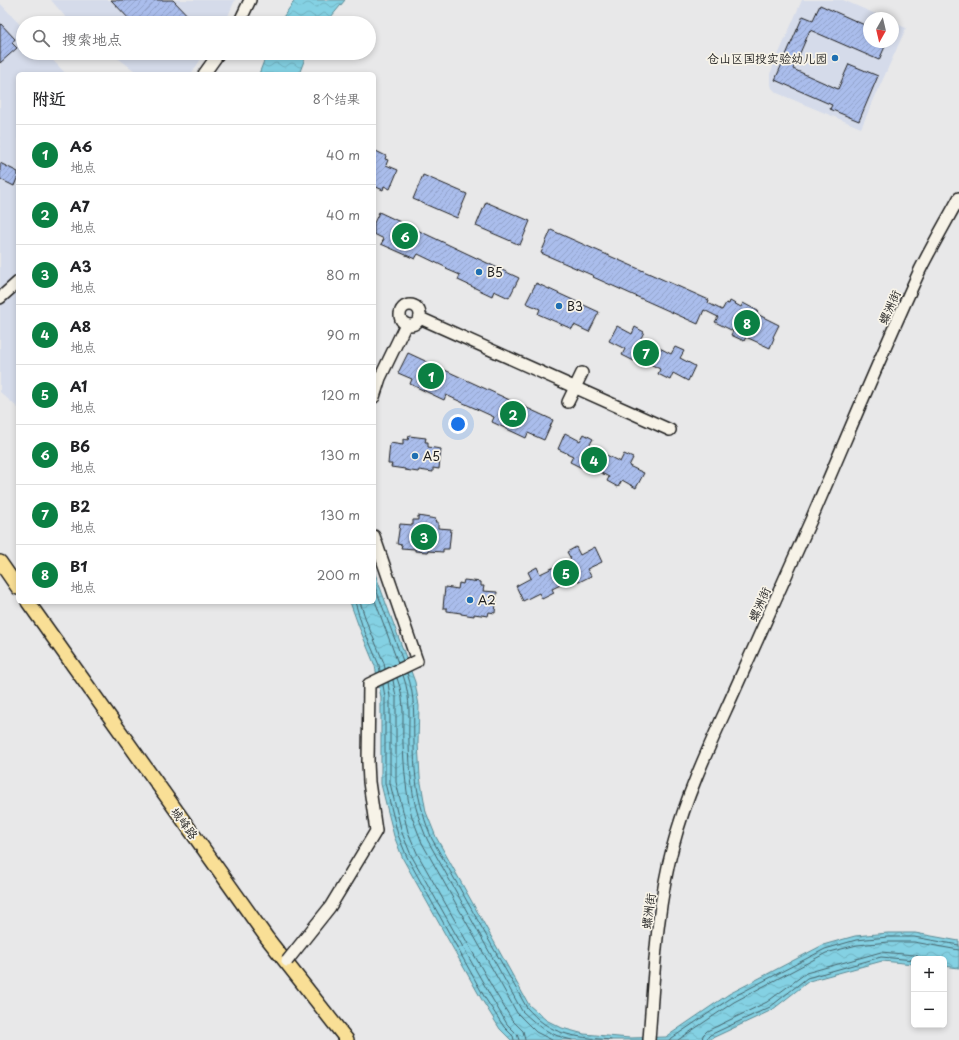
<!DOCTYPE html>
<html lang="zh">
<meta charset="utf-8">
<style>
body{margin:0;font-family:"Playpen Sans","LXGW WenKai TC",sans-serif;background:#f2f2f2;color:#202124}
.controls{position:absolute;right:12px;bottom:12px;display:grid;overflow:hidden;border-radius:6px;box-shadow:0 2px 6px #0003}
.controls button{width:36px;height:36px;display:grid;place-items:center;padding:0;border:0;border-bottom:1px solid #e0e0e0;background:#fff;color:#202124;font:20px sans-serif}
.compass{position:absolute;left:863px;top:12px;width:36px;height:36px;border-radius:50%;background:#fff;box-shadow:0 2px 6px #0003;rotate:188deg}
.you{position:absolute;left:458px;top:424px;width:14px;height:14px;margin:-10px;border:3px solid #fff;border-radius:50%;background:#1a73e8;box-shadow:0 0 0 6px #1a73e833}
.badge{display:grid;place-items:center;width:26px;height:26px;border-radius:50%;background:#0b8043;color:#fff;font-size:13px;font-weight:700}
.pin{position:absolute;translate:-50% -50%;border:2px solid #fff;box-shadow:0 1px 4px #0006}
.list{margin:0;padding:0;list-style:none}
h2{display:flex;justify-content:space-between;align-items:center;height:52px;margin:0;padding:0 16px;font-size:17px}
h2 small{font-size:13px;font-weight:400;color:#757577}
.list li{display:grid;grid-template-columns:26px 1fr auto;gap:12px;align-items:center;box-sizing:border-box;height:60px;padding:0 16px;border-top:1px solid #e0e0e0}
.list b{display:block;font-size:15px;white-space:nowrap}
.list p{margin:0;font-size:13px;white-space:nowrap;color:#757577}
.list em{font-size:13px;font-style:normal;color:#757577}
.icon{flex:none;width:22px;height:22px;fill:none;stroke:currentColor;stroke-width:2;stroke-linecap:round;stroke-linejoin:round}
.map{position:relative;flex:none;width:959px;height:1040px;overflow:hidden}
.search{position:absolute;background:#fff;box-shadow:0 2px 6px #0003;left:16px;top:16px;width:360px;height:44px;display:flex;align-items:center;gap:10px;box-sizing:border-box;padding:0 14px;border-radius:22px;color:#757577;font-size:15px}
.panel{position:absolute;background:#fff;box-shadow:0 2px 6px #0003;left:16px;top:72px;width:360px;height:532px;border-radius:6px}
.map>svg:first-child{display:block}
</style>
<div class="map">
<svg width="959" height="1040" viewBox="0 0 959 1040">
<defs>
<pattern id="water-waves" width="16" height="10" patternUnits="userSpaceOnUse"><rect width="16" height="10" fill="#84d1e3"/><path d="M0 5q4-4 8 0t8 0" fill="none" stroke="#71b3c2"/></pattern>
<pattern id="building-hatch" width="6" height="6" patternUnits="userSpaceOnUse"><rect width="6" height="6" fill="#aabdec"/><path d="M-1 1l2-2M0 6l6-6M5 7l2-2" fill="none" stroke="#92a2ca"/></pattern>
</defs>
<rect width="100%" height="100%" fill="#e8e8e9"/>
<filter id="ink" filterUnits="userSpaceOnUse"><feTurbulence type="fractalNoise" baseFrequency=".025" numOctaves="2"/><feDisplacementMap in="SourceGraphic" scale="8" xChannelSelector="R" yChannelSelector="G"/><feConvolveMatrix kernelMatrix="1 2 1 2 8 2 1 2 1" color-interpolation-filters="sRGB"/></filter>
<g filter="url(#ink)">
<g fill="#d5dbea">
<path d="M51,0H235L225,23H73L68,20Z"/>
<path d="M802,0H843L885,18H869V42H893V22L906,28L861,128L777,93L772,88L770,81V74Z"/>
<path d="M0,3L23,28V53H46L66,74H18V408L0,392Z"/>
<path d="M111,53H205L191,74H139Z"/>
</g>
<g fill="url(#water-waves)" stroke="#5a8993">
<path d="M295,0H345L326,23H279Z"/>
<path d="M267,53H307L299,74H259Z"/>
<path d="M374,571L415,682L419,706L418,743L420,777L426,812L436,837L529,1005L546,1020L562,1028L584,1034L630,1038L666,1037L729,994L823,945L855,936L888,933H915L959,941V968L944,966V959H914V964L882,961L809,981L772,1010L708,1040H511L500,1029L482,1000L403,859L394,836L381,784V697L375,666L359,627L350,602H374Z"/>
</g>
<g fill="none" stroke-linecap="round" stroke-linejoin="round">
<g stroke="#46646c" stroke-width="1">
<path d="M374,584L403,661"/>
<path d="M374,598L398,663"/>
<path d="M355,602L362,625L379,665L380,671"/>
<path d="M360,602L367,623L384,663L385,669"/>
<path d="M407,673C416,698 413,717 414,743C414,766 416,791 423,813C425,822 429,831 432,839L527,1008C532,1013 537,1019 543,1023C562,1037 588,1038 611,1040"/>
<path d="M403,675C412,700 408,720 409,745C410,768 411,793 418,815C421,824 424,833 428,841L522,1011C539,1027 549,1035 572,1040"/>
<path d="M397,678C406,701 402,721 403,744C404,768 406,794 412,817C415,826 419,834 422,843L517,1013L536,1032L552,1040"/>
<path d="M393,680L396,697V782L408,832L417,853L435,885L495,992L512,1020L523,1031L524,1035L525,1040"/>
<path d="M388,682L390,697V783L402,833L411,855L490,995L507,1024L517,1034L519,1040"/>
<path d="M383,685L385,697V783L398,835L407,857L485,998L504,1027L513,1036L514,1040"/>
<path d="M669,1040L731,998L825,949L856,940L888,937H914L959,945"/>
<path d="M678,1040L734,1002L826,953L857,945L889,942H914L959,950"/>
<path d="M702,1040L703,1035L707,1031L767,1002L806,973L881,952L914,955L918,956L921,959"/>
<path d="M707,1040L708,1037L710,1035L770,1007L807,978L881,957L914,960"/>
</g>
</g>
<g fill="url(#building-hatch)" stroke="#1c1c1c">
<path d="M111,0H173L195,23H133Z"/>
<path d="M820,5L869,27V42H887L879,60L810,30L793,69L838,89L849,64L878,76L859,121L830,109L832,105L775,80L803,16L813,20Z"/>
<path d="M0,23L15,39L12,43L17,48L0,63Z"/>
<path d="M374,150L386,156L385,159L388,160L386,165L398,170L390,189L384,186L383,190L374,186Z"/>
<path d="M0,163L18,172V176L14,186L0,179Z"/>
<path d="M423,175L467,194L457,218L413,199Z"/>
<path d="M486,202L530,221L520,245L476,226Z"/>
<path d="M379,212L519,278L509,298L494,291L492,296L458,280L460,275L446,269L447,268L418,254L415,259L381,244L384,239L374,234V223Z"/>
<path d="M551,230L709,300L708,303L722,310L726,303L729,304L730,301L741,307L743,303L758,311L757,314L779,325L773,337L774,338L770,348L746,337L744,341L731,335L733,331L715,322L718,317L704,310L698,324L593,277L594,276L541,253Z"/>
<path d="M536,283L599,312L589,332L574,325L572,329L538,314L540,309L526,303Z"/>
<path d="M617,326L632,334L635,327L644,332L641,338L671,354L675,347L684,351L680,358L695,366L688,381L673,373L670,380L658,374L660,369L636,357L634,361L622,355L625,349L609,341Z"/>
<path d="M408,353L553,420L544,440L528,433L526,438L492,422L494,417L446,395L444,400L410,384L412,379L398,373Z"/>
<path d="M565,433L580,441L584,434L593,439L589,446L620,462L624,454L633,458L629,466L644,473L636,488L622,480L618,487L607,481L609,477L584,464L582,468L570,462L573,456L558,449Z"/>
<path d="M409,436L426,438L425,442H428V447L441,449L439,469L433,468V472L419,470L418,472L405,470V469L391,467L392,464H388L390,443L403,445V439L408,440Z"/>
<path d="M418,516L436,519L435,522H438V528L451,529L449,549H443V552L428,551V552L415,551V549L401,548L402,545L397,544L400,524L413,525V520H418Z"/>
<path d="M576,547L580,555L595,547L602,562L587,569L591,576L579,582L577,577L552,589L554,593L542,599L539,593L523,601L516,586L531,578L528,572L537,567L540,574L571,559L567,552Z"/>
<path d="M464,580L481,582V586H484L483,591L497,592L495,613L489,612L488,616L474,614V616L461,614V613L447,611V608H443L445,587L458,589L459,583L463,584Z"/>
</g>
<g fill="none" stroke-linecap="round" stroke-linejoin="round">
<g stroke="#1c1c1c" stroke-width="14">
<g id="minor">
<path d="M239,23L250,0"/>
<path d="M204,74L219,53"/>
<path d="M0,298L18,282"/>
<circle cx="410" cy="315" r="10"/>
<path d="M420,318L670,430"/>
<path d="M374,397L380,378L406,324"/>
<path d="M568,402L582,373"/>
<path d="M374,536L417,661"/>
<path d="M649,1040C654,976 656,909 673,846C686,796 708,749 729,703C756,642 784,581 811,520C847,437 882,352 920,270C932,246 946,222 959,198"/>
</g>
</g>
<g stroke="#1c1c1c" stroke-width="16">
<g id="major">
<path d="M0,562L18,588"/>
<path d="M28,602L267,938L347,1040"/>
</g>
</g>
<use href="#minor" stroke="#f7f3e8" stroke-width="11"/>
<use href="#major" stroke="#f9df96" stroke-width="13"/>
<g stroke="#1c1c1c" stroke-width="14" stroke-linecap="butt">
<path id="minor-bridge" d="M287,961L330,907L376,831L369,782L368,762L369,684L417,661"/>
</g>
<use href="#minor-bridge" stroke="#f7f3e8" stroke-width="11"/>
</g>
</g>
<g fill="#1f6fb2" stroke="#f7f3e8" stroke-width="1.5">
<circle cx="835" cy="58" r="4"/>
<circle cx="479" cy="272" r="4"/>
<circle cx="559" cy="306" r="4"/>
<circle cx="415" cy="456" r="4"/>
<circle cx="470" cy="600" r="4"/>
</g>
<g text-anchor="middle" dominant-baseline="central" stroke-width="3.5" stroke-linejoin="round" paint-order="stroke">
<g font-size="12" fill="#1c1c1c" stroke="#f7f3e8" text-anchor="start">
<text x="827" y="58" text-anchor="end">仓山区国投实验幼儿园</text>
<text x="487" y="272">B5</text>
<text x="567" y="306">B3</text>
<text x="423" y="456">A5</text>
<text x="478" y="600">A2</text>
</g>
<g font-size="12" fill="#1c1c1c" stroke="#f7f3e8">
<text transform="translate(889 307) rotate(-66)">螺洲街</text>
<text transform="translate(759 604) rotate(-66)">螺洲街</text>
<text transform="translate(185 823) rotate(54)">城峰路</text>
<text transform="translate(648 911) rotate(-82)">螺洲街</text>
</g>
</g>
</svg>
<div class="controls">
<button>+</button>
<button>−</button>
</div>
<svg class="compass" viewBox="-18 -18 36 36"><path d="M0-13l5 13h-10z" fill="#e53935"/><path d="M0 13l5-13h-10z" fill="#757577"/></svg>
<div class="you"></div>
<div class="pin badge" style="left:431px;top:376px">1</div>
<div class="pin badge" style="left:513px;top:414px">2</div>
<div class="pin badge" style="left:424px;top:537px">3</div>
<div class="pin badge" style="left:594px;top:460px">4</div>
<div class="pin badge" style="left:566px;top:573px">5</div>
<div class="pin badge" style="left:405px;top:236px">6</div>
<div class="pin badge" style="left:646px;top:353px">7</div>
<div class="pin badge" style="left:747px;top:323px">8</div>
<div class="search"><svg class="icon" aria-label="search" viewBox="0 0 24 24"><circle cx="10" cy="10" r="6"/><path d="M15 15l6 6"/></svg>搜索地点</div>
<section class="panel">
<h2>附近<small>8个结果</small></h2>
<ul class="list">
<li><span class="badge">1</span><div><b>A6</b><p>地点</p></div><em>40 m</em></li>
<li><span class="badge">2</span><div><b>A7</b><p>地点</p></div><em>40 m</em></li>
<li><span class="badge">3</span><div><b>A3</b><p>地点</p></div><em>80 m</em></li>
<li><span class="badge">4</span><div><b>A8</b><p>地点</p></div><em>90 m</em></li>
<li><span class="badge">5</span><div><b>A1</b><p>地点</p></div><em>120 m</em></li>
<li><span class="badge">6</span><div><b>B6</b><p>地点</p></div><em>130 m</em></li>
<li><span class="badge">7</span><div><b>B2</b><p>地点</p></div><em>130 m</em></li>
<li><span class="badge">8</span><div><b>B1</b><p>地点</p></div><em>200 m</em></li>
</ul>
</section>
</div>
